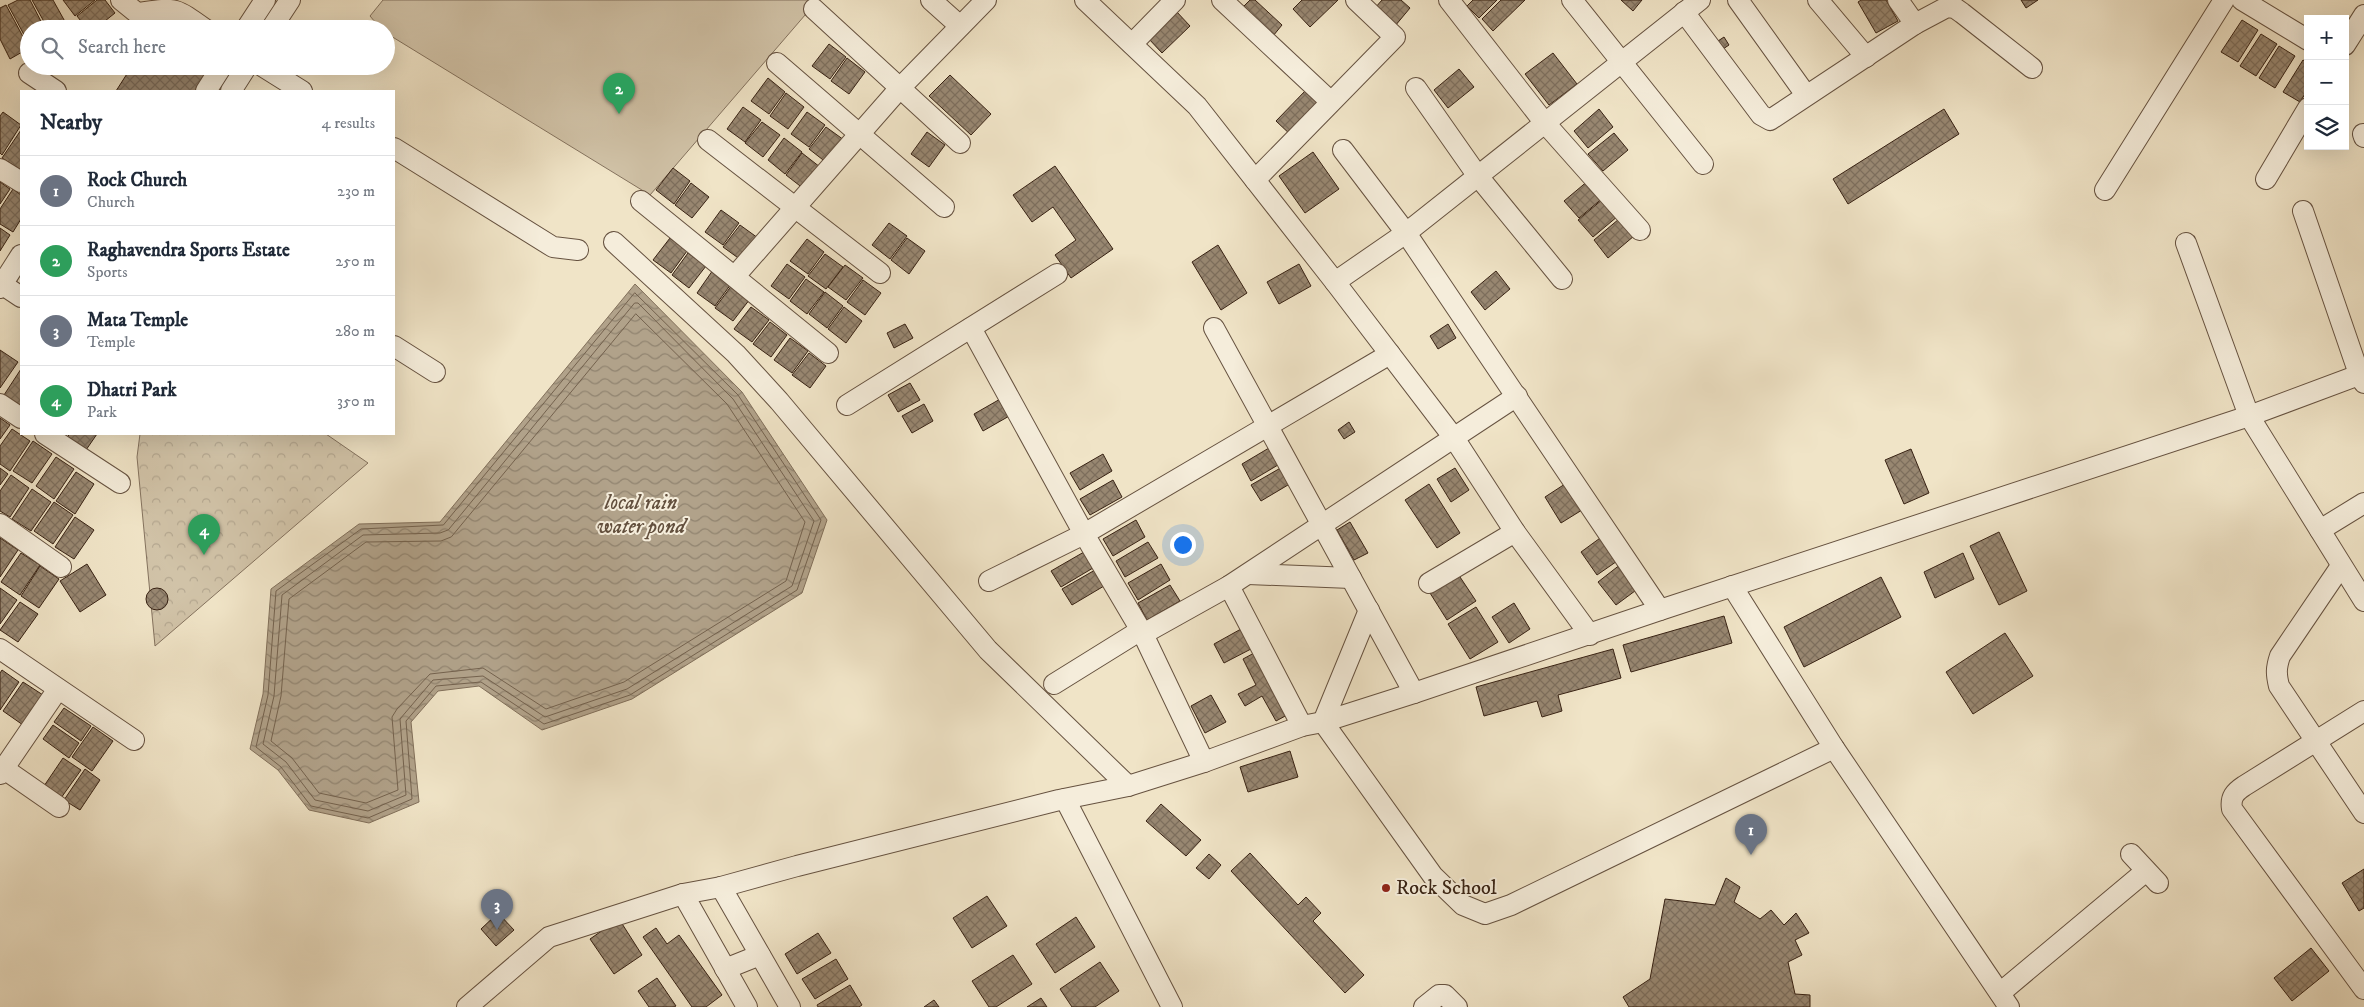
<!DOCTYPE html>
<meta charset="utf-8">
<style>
body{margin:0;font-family:"IM FELL DW Pica",serif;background:#f6f6f7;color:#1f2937}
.controls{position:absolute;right:15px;top:15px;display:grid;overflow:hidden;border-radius:0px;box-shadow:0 5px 20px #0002}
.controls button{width:45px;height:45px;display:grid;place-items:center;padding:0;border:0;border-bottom:1px solid #e0e1e3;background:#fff;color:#1f2937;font:25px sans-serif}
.you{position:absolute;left:1182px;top:544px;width:18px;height:18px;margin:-12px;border:4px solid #fff;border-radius:50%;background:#1a73e8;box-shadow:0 0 0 8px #1a73e833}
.badge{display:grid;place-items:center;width:32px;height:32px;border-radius:50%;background:#8f2418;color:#fff;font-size:16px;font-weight:700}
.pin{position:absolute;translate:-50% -41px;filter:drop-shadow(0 1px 2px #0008)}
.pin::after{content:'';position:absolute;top:26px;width:18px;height:15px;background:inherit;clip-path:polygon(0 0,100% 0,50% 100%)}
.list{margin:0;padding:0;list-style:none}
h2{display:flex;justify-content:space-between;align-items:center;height:65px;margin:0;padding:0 20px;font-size:21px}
h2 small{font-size:16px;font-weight:400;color:#747a83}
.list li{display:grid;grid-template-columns:32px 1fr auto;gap:15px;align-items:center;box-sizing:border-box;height:70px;padding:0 20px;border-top:1px solid #e0e1e3}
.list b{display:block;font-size:19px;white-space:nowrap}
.list p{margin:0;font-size:16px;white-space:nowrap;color:#747a83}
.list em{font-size:16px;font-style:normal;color:#747a83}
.icon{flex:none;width:28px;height:28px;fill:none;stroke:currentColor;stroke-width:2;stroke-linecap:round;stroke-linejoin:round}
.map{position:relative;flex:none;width:2364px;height:1007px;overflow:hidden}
.search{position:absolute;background:#fff;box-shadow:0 5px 20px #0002;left:20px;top:20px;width:375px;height:55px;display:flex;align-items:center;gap:12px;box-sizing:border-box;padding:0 18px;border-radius:28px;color:#747a83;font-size:19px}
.panel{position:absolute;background:#fff;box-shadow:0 5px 20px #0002;left:20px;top:90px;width:375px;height:345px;border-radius:0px}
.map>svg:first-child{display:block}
</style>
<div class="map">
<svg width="2364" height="1007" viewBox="0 0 2364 1007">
<defs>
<pattern id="park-crowns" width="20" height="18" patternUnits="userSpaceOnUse" patternTransform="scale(1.25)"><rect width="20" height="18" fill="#d1c3a8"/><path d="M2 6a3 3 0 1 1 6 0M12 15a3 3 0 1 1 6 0" fill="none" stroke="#b4a790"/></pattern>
<pattern id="water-waves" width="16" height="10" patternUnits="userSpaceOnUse" patternTransform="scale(1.25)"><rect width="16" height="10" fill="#b1a28a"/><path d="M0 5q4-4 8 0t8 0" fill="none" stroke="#918470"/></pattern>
<pattern id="building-cross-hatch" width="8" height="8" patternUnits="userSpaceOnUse" patternTransform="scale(1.25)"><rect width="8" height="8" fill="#988771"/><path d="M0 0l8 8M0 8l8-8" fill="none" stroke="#7d6e5c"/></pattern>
</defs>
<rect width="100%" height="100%" fill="#f0e4c7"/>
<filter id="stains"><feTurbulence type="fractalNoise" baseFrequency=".004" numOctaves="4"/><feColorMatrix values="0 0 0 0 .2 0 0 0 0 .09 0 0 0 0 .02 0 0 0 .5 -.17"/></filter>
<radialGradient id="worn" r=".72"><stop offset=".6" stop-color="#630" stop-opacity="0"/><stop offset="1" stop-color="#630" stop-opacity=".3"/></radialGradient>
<path fill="url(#park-crowns)" stroke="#84725e" d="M140,434H326L368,463L155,646L137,457Z"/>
<path fill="#d1c3a8" stroke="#84725e" d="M383,0H818L650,195L386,33V29H381L370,16Z"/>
<path fill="url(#water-waves)" stroke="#816f5a" d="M635,284L742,392L827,520L802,593L632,699L542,730L479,686L438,691L411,722L419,802L369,823L309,810L278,770L250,749L263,694L271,589L359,524L440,522Z"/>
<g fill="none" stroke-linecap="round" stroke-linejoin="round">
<g stroke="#74624e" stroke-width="1">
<path d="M635,293L738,395L821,520L797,590L630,695L544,724L481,682L436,686L406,721L412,799L368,818L311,806L281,767L256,747L268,695L276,591L361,529L443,525Z"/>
<path d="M635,303H638L733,399L814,521L792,586L627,689L545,717L483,676L433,680L400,719L406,795L368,811L315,800L286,762L263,744L274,696L282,595L363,535L440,533L448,530Z"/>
<path d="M636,314L727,404L805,522L786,581L624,682L546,709L483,668L430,674L397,709L392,717L398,790L366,803L319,793L292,758L271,741L281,696L289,599L366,542L441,541L451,537Z"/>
</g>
</g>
<g fill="url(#building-cross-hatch)" stroke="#382213">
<path d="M18,0H30L45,29H29V44L8,5Z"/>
<path d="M32,0H53L68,27L48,29Z"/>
<path d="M63,0H95L75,16Z"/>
<path d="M97,0H105L115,13L95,29H87L77,16Z"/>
<path d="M1250,0H1255L1282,25L1273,36L1243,7Z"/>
<path d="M1302,0H1338L1310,27L1293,9Z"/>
<path d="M1382,0H1401L1410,8L1395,26L1375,8Z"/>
<path d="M1473,0H1497L1479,18L1467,6Z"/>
<path d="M1501,0H1525L1493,31L1482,19Z"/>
<path d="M1621,0H1642L1633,11Z"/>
<path d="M1861,0H1886L1898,21L1876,33L1858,2Z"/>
<path d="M2021,0H2038L2026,8Z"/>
<path d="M6,5L29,48L10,59L0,39V8Z"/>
<path d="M1176,11L1190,26L1162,53L1148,38Z"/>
<path d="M162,19L179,29H156Z"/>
<path d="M2242,20L2258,30L2238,62L2221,52Z"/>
<path d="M2261,34L2277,44L2256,76L2240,66Z"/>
<path d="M1724,37L1729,45L1720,51L1715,43Z"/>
<path d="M829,44L846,57L830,79L812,66Z"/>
<path d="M2279,46L2295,56L2275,88L2259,78Z"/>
<path d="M1553,53L1577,84L1549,105L1525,74Z"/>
<path d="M847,58L865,72L849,94L831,81Z"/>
<path d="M2303,60L2308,63V89L2300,102L2283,92Z"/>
<path d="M132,66H210L195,91H116Z"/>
<path d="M1459,69L1474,87L1448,108L1434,90Z"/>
<path d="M950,75L991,114L971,135L929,96Z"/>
<path d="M768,78L785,92L769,114L751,101Z"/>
<path d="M1307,89L1324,105L1293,137L1276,121Z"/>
<path d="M786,93L804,107L788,129L770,116Z"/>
<path d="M743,107L761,120L745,142L727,129Z"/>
<path d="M1599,109L1613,127L1588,148L1574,131Z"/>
<path d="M1944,109L1959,134L1848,204L1833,179Z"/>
<path d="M3,112L21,125L2,155L0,153V116Z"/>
<path d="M807,112L825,125L809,147L791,134Z"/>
<path d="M762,122L780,135L763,157L745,143Z"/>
<path d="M826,127L844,140L827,163L809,149Z"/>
<path d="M21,130V170L2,158Z"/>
<path d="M927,132L945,145L929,167L911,154Z"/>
<path d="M1614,133L1628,150L1603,171L1588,154Z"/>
<path d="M784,138L802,152L785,174L768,160Z"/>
<path d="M1313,152L1339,189L1305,213L1279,176Z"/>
<path d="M802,153L820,167L804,189L786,175Z"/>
<path d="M1055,166L1113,249L1071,278L1055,255L1076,240L1053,207L1032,222L1013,195Z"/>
<path d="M673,168L690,181L674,204L656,190Z"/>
<path d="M1589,180L1604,197L1579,218L1564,201Z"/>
<path d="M0,182L10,189L0,204Z"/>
<path d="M691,183L709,197L692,218L675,205Z"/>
<path d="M13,189L21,195V219L13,232L0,224V209Z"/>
<path d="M1603,199L1618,216L1593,237L1578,220Z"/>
<path d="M721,210L739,223L723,245L705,232Z"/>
<path d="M1619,219L1634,236L1608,258L1594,240Z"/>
<path d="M889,223L907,236L890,259L872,245Z"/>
<path d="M740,225L758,238L741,260L723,247Z"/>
<path d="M0,228L10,235L0,251Z"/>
<path d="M670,238L687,251L671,273L653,260Z"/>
<path d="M907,238L925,251L909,274L891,260Z"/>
<path d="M807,239L824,252L808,274L790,261Z"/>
<path d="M1218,245L1247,293L1221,310L1192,262Z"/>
<path d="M688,253L706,266L689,288L672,275Z"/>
<path d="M825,254L843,267L826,289L808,276Z"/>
<path d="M787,264L805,277L789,299L771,286Z"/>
<path d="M1299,264L1311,286L1279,304L1267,282Z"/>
<path d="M845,265L863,278L846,300L828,287Z"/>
<path d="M713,270L731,284L715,306L697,293Z"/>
<path d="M1496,271L1510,289L1485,310L1471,292Z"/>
<path d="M806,279L824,292L807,314L790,301Z"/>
<path d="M863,280L881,293L865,315L847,302Z"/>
<path d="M732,285L750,299L733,321L715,308Z"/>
<path d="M825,292L843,306L827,328L809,314Z"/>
<path d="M751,307L769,320L752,342L734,329Z"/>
<path d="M844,307L862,321L846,343L828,329Z"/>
<path d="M770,322L787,335L771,357L753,344Z"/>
<path d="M905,324L913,338L894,348L887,333Z"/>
<path d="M1448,324L1456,338L1438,349L1430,336Z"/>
<path d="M790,338L808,351L792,373L774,360Z"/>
<path d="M0,350L18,362L0,388Z"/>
<path d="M809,353L826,366L810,388L792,375Z"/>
<path d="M21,369V407L4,395Z"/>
<path d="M910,383L920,400L898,412L888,395Z"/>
<path d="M1002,398L1011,415L983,431L974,414Z"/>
<path d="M924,404L933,421L912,433L902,416Z"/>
<path d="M0,418L10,425L0,439Z"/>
<path d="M1349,422L1355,432L1344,439L1338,430Z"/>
<path d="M12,429L30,441L10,471L0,464V446Z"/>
<path d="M70,434H97L86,450L67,437Z"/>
<path d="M33,441L52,454L32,483L13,471Z"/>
<path d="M1274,445L1283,462L1251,481L1242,464Z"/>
<path d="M1911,449L1929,493L1904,504L1885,460Z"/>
<path d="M1103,454L1112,471L1080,490L1070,473Z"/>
<path d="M56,457L74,469L54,499L36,486Z"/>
<path d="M1284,466L1293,482L1261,501L1251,485Z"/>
<path d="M0,468L8,474L0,485Z"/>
<path d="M1455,468L1469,490L1451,502L1437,479Z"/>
<path d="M76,472L94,484L75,514L56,501Z"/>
<path d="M11,475L29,488L10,517L0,511V491Z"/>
<path d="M1113,480L1122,497L1090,515L1080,499Z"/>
<path d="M1429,484L1460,533L1437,548L1405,500Z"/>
<path d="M1565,484L1582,510L1561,523L1545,497Z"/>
<path d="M32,489L51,502L31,531L12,519Z"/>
<path d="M54,502L73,515L53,544L34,531Z"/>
<path d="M75,517L94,530L74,559L55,547Z"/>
<path d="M1136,520L1145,537L1113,556L1103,539Z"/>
<path d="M1350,522L1368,553L1354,560L1337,530Z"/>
<path d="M1999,532L2027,591L1999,605L1970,546Z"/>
<path d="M1607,533L1623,557L1597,575L1581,552Z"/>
<path d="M0,538L18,550L0,577Z"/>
<path d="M1148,542L1158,558L1125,577L1116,561Z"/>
<path d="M1084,552L1093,568L1061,587L1051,571Z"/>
<path d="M21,553L40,565L20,595L1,582Z"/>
<path d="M1963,553L1974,579L1935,598L1924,572Z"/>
<path d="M87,564L106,595L80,612L60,581Z"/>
<path d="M1161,564L1170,580L1138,600L1128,583Z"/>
<path d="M1621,564L1639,588L1616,605L1598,582Z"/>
<path d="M40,566L59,579L39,608L21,596Z"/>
<path d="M1095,570L1104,586L1072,605L1062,589Z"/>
<path d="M1458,574L1476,601L1447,620L1430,593Z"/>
<path d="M1881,577L1901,617L1804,667L1784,627Z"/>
<path d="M1170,585L1180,601L1147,620L1138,603Z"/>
<circle cx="157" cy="599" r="11"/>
<path d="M0,588L17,600L0,624Z"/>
<path d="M20,602L38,614L18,642L0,630Z"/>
<path d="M1514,603L1530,629L1509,643L1492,617Z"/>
<path d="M1476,607L1498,642L1470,659L1448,624Z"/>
<path d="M1724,616L1732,643L1631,672L1623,645Z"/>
<path d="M1241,629L1251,649L1224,663L1214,644Z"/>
<path d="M2005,633L2033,676L1973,714L1946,672Z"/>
<path d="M1613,649L1621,678L1558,695L1562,711L1542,717L1537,701L1484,716L1476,687Z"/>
<path d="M1256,652L1289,714L1276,721L1262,696L1245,706L1238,694L1256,685L1243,659Z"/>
<path d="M2,670L19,682L0,710V673Z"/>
<path d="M23,682L43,695L23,725L3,711Z"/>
<path d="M1211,695L1226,722L1205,733L1191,706Z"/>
<path d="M64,708L91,726L81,741L54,722Z"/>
<path d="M53,725L79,743L69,758L43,739Z"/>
<path d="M93,727L113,741L92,771L72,757Z"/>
<path d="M1290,751L1298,777L1248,792L1240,767Z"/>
<path d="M63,758L81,770L61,798L44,786Z"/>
<path d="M85,769L100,780L80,810L64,800Z"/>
<path d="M1161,804L1201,840L1186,856L1146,821Z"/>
<path d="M1250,853L1298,905L1306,897L1321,913L1313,921L1364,975L1345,993L1231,871Z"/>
<path d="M1209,854L1221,865L1209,879L1196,868Z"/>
<path d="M2364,869V908L2359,911L2342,883Z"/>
<path d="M1726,878L1740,887L1734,902L1760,919L1771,910L1784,925L1796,913L1809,933L1795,940L1802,955L1788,962L1795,994L1810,995V1007H1629L1623,997L1650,979L1665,899L1715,905Z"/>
<path d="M987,896L1007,926L972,948L953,918Z"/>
<path d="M498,913L514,930L496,946L481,929Z"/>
<path d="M1076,917L1095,947L1055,973L1036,944Z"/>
<path d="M619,919L642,955L614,974L590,939Z"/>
<path d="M656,928L667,944L679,935L722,995L706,1007H692L643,937Z"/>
<path d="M818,933L831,953L797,974L785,954Z"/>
<path d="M2311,948L2329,971L2292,1001L2274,978Z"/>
<path d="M1013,955L1032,984L996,1007H989L972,981Z"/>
<path d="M836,959L848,979L815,999L802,979Z"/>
<path d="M1100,962L1119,991L1095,1007H1072L1060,989Z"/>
<path d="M657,978L676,1006L674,1007H649L638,991Z"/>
<path d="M850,985L862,1005L859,1007H818L817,1005Z"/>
<path d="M1041,998L1047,1007H1027Z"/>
<path d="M934,1000L939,1007H924Z"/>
</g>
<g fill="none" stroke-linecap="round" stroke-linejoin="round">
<g stroke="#665240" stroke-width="22">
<g id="minor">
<path d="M121,0L137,13C176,8 173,6 205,29"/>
<path d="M931,0L960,26"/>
<path d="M1085,0L1197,106L1335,282L1454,438L1515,532L1590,635"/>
<path d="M1222,0L1330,101"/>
<path d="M1449,0L1544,122L1640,230"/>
<path d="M1572,0L1703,164"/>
<path d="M1738,0L1806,95"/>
<path d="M1818,0L1866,57"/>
<path d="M1898,0L1915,24"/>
<path d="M2242,0L2308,40"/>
<path d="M814,9L960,143"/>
<path d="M1684,12L1761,115L1770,120L1915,24L1947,7L1955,8L1962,13L2032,68"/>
<path d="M246,29L265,0"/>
<path d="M271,29L290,0"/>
<path d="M1132,44L1175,0"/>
<path d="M2345,45L2364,15"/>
<path d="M777,63L944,207"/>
<path d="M262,66L302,91"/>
<path d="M29,73L56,91"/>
<path d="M1416,88L1477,175L1562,279"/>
<path d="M206,91L222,66"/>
<path d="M231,91L247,66"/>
<path d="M2363,134L2364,137"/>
<path d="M708,140L880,273"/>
<path d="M394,148L553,247L578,250"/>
<path d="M0,169L21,182"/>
<path d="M2266,179L2308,108"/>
<path d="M1255,180L1395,37L1356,0"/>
<path d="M2105,190L2224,0"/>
<path d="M641,201L828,353"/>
<path d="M2303,211L2359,374L2364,383"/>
<path d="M614,242L736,354L779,401L988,650L1128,786"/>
<path d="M2186,243L2249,416L2364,601"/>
<path d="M735,276L899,89L986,0"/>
<path d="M1335,282L1406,233L1343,150"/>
<path d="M0,283L21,297"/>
<path d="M0,288L21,255"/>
<path d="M971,328L1084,534L1143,634L1204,762"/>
<path d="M1214,328L1414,693"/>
<path d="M394,346L435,372"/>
<path d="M0,404L21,418"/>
<path d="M847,405L1057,274"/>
<path d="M45,434L120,483"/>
<path d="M0,524L61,567"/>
<path d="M2320,530L2364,503"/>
<path d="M2341,566L2280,656C2276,668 2276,674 2279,686L2364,813"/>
<path d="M1248,574L1351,578"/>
<path d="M989,581L1084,534L1390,354"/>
<path d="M1429,583L1515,532"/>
<path d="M1229,586L1302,726"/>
<path d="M1732,586L1834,748L2009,1007"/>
<path d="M1369,610L1323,722L1433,876L1463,905L1485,914L1511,905L1834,748"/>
<path d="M1660,610L1406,233L1700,0"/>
<path d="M1143,634L1229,586L1517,396"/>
<path d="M0,649L134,740"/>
<path d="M1054,684L1141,630"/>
<path d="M2364,711L2244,786C2235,792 2230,797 2232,809L2364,989"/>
<path d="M0,766L59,807"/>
<path d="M0,774L58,689"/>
<path d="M1065,799L1172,1007"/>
<path d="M2131,854L2158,883"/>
<path d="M721,887L790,1007"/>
<path d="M683,894L747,1007"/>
<path d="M725,969L760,955"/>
<path d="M2000,993L2146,871"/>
<path d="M467,1007L549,937L683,894L721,887L797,866L1059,800L1128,786L1204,762L1302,726L1323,722L1414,693L1660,610L2249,416L2364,373"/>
<path d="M1424,1007L1439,995H1445L1457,1007"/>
</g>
</g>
<use href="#minor" stroke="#f5eddb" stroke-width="20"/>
</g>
<circle fill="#8f2418" stroke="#f5eddb" stroke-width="2" cx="1386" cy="888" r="5"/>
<g text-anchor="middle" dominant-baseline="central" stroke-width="4" stroke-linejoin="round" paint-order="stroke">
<g font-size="20" fill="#382213" stroke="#f5eddb" text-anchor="start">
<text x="1396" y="888">Rock School</text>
</g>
<g font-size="21" font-style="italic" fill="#624f3d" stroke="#f5eddb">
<text x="641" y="503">local rain<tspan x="641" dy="24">water pond</tspan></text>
</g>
</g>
<rect width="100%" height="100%" filter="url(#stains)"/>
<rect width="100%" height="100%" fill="url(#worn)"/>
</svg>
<div class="controls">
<button>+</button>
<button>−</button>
<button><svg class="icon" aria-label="layers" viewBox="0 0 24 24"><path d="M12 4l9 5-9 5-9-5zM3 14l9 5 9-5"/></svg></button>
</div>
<div class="you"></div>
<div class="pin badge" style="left:1751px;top:855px;background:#6b7280">1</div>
<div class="pin badge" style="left:619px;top:114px;background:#2e9e5b">2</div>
<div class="pin badge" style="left:497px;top:930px;background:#6b7280">3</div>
<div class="pin badge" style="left:204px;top:555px;background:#2e9e5b">4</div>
<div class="search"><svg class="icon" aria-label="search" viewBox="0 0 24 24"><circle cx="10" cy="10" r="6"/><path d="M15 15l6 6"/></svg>Search here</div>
<section class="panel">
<h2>Nearby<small>4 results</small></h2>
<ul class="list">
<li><span class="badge" style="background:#6b7280">1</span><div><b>Rock Church</b><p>Church</p></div><em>230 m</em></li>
<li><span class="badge" style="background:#2e9e5b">2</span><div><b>Raghavendra Sports Estate</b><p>Sports</p></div><em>250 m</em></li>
<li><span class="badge" style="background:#6b7280">3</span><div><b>Mata Temple</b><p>Temple</p></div><em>280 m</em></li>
<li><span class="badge" style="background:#2e9e5b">4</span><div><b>Dhatri Park</b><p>Park</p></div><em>350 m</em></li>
</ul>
</section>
</div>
